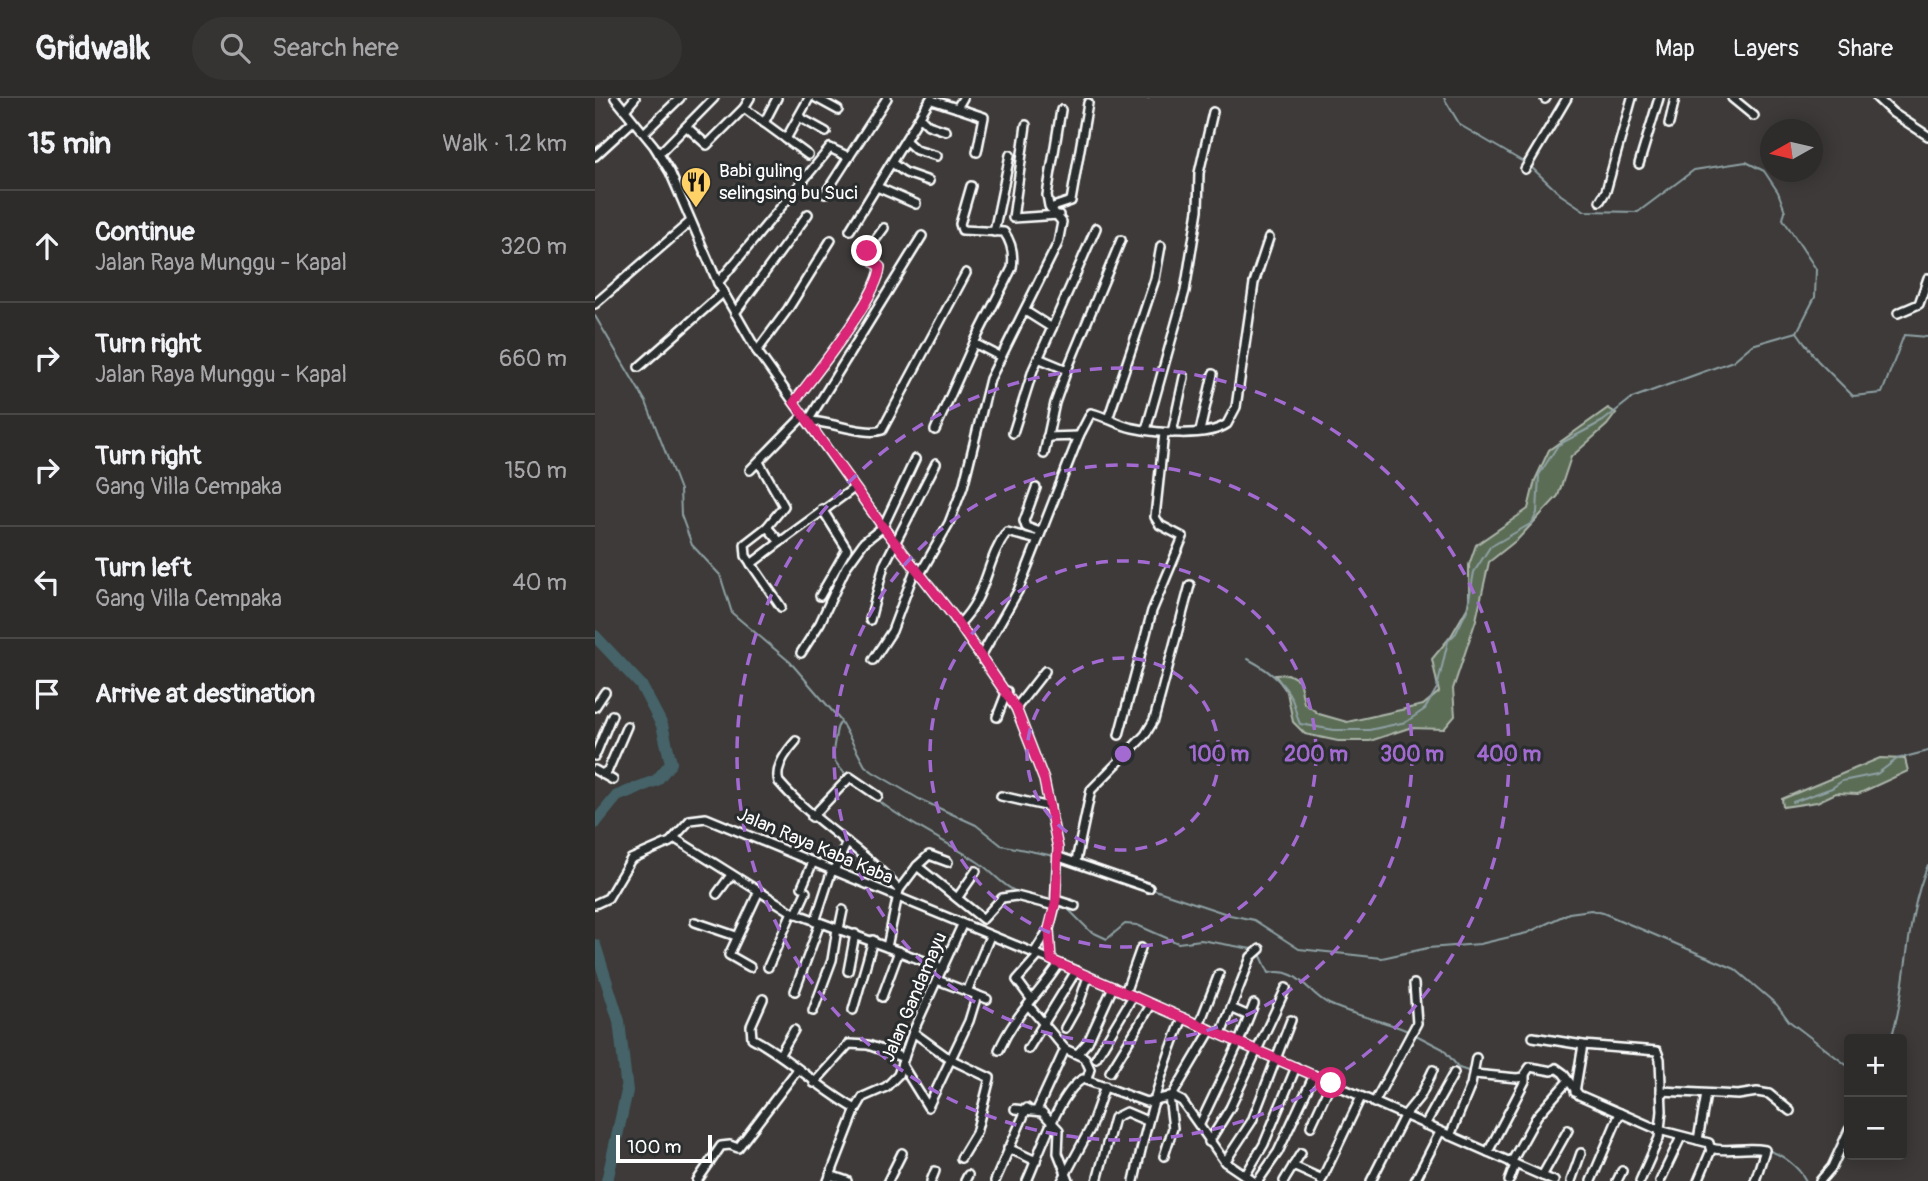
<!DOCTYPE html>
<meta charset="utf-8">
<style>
body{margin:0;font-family:Pangolin,sans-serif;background:#363433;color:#f1f3f6}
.controls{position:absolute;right:21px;bottom:21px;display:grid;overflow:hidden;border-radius:7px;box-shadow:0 4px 18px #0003}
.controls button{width:63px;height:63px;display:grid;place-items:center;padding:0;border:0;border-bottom:2px solid #494847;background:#2e2c2b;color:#f1f3f6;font:35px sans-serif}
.compass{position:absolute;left:1165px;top:21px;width:63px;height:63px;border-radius:50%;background:#2e2c2b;box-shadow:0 4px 18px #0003;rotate:262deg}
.scale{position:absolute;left:21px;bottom:18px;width:96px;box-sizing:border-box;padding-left:7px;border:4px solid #fff;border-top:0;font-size:19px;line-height:24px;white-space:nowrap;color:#fff;-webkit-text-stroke:5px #2a2d2e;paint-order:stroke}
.stop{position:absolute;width:21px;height:21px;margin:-16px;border:5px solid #db2777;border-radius:50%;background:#fff}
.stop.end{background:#db2777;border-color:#fff;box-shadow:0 2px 7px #0008}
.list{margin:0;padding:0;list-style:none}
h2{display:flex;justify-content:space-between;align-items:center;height:91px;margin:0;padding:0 28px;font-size:30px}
h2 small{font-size:23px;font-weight:400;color:#a7a7a9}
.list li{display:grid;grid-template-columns:46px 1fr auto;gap:21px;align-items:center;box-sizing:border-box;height:112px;padding:0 28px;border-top:2px solid #494847}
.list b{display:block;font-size:26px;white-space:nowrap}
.list p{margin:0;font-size:23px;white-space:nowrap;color:#a7a7a9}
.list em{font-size:23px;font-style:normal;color:#a7a7a9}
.icon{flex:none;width:38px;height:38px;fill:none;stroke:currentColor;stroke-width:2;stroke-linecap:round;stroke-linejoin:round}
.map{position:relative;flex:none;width:1333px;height:1083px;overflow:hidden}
header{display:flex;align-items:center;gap:42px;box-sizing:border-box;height:98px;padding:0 35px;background:#2e2c2b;border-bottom:2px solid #494847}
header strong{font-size:33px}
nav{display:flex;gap:38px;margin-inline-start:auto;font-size:24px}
.search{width:490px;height:63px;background:#363433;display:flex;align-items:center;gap:18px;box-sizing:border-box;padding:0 24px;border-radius:38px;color:#a7a7a9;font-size:26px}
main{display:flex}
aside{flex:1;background:#2e2c2b}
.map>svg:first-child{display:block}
</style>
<header>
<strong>Gridwalk</strong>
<div class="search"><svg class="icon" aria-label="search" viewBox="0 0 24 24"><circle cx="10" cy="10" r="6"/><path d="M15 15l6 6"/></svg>Search here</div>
<nav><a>Map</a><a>Layers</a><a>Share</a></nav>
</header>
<main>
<aside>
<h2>15 min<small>Walk · 1.2 km</small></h2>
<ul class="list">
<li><svg class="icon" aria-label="ahead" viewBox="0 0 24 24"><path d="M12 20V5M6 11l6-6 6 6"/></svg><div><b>Continue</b><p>Jalan Raya Munggu - Kapal</p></div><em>320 m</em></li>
<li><svg class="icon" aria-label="right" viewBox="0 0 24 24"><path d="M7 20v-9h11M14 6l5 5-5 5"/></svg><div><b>Turn right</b><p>Jalan Raya Munggu - Kapal</p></div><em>660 m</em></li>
<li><svg class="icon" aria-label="right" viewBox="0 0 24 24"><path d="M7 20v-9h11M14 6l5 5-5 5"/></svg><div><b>Turn right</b><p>Gang Villa Cempaka</p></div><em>150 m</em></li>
<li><svg class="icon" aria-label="left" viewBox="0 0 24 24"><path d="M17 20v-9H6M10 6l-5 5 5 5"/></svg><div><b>Turn left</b><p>Gang Villa Cempaka</p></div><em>40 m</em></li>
<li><svg class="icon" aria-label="arrive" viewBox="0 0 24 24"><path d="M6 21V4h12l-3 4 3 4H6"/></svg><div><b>Arrive at destination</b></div></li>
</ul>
</aside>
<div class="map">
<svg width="1333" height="1083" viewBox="0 0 1333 1083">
<rect width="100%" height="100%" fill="#3d3a39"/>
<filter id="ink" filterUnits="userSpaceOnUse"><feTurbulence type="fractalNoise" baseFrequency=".0143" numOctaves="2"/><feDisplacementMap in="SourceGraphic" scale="14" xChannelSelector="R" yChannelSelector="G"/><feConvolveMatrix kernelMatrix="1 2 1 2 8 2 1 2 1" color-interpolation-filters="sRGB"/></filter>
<g filter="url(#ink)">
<g fill="#5b6d57" stroke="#adb6ab" stroke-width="2">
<path d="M1013,310L1021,315L1012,327L976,359L963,398L923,441L894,464L881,522L858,591L860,618L849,631L814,630L775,643H743L710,636L698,624L692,594L680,577L693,576L704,582L709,605L724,616L752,624L828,607L844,594L837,561L856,538L874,507V467L881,447L933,411L940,382L954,352Z"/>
<path d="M1285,660L1310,661L1313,673L1263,696L1241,695L1222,704L1188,709L1187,701Z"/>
</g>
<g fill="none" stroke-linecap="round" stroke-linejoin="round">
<g stroke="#8fa1a4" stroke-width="2">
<path d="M552,0H554"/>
<path d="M849,0L865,27L930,65"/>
<path d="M935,68L966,97L990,113L1043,114L1099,72L1151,64L1169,73L1183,94L1190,113L1188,121L1221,171L1220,199L1202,234L1222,262L1258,298L1287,295L1309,237L1333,239"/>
<path d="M0,218L51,304L85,392L86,417L97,447L125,477L137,515L195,564L245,622L270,668L278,674L324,701L381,727L406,747L459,758"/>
<path d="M653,561C670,570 691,585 698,604C701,612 701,618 705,626L739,632H774L811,624L830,611L842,590L853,543L861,535L872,512L879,474L895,449L937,425L942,415L944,377L963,347L1008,323L1037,300L1138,263L1157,247L1202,234"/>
<path d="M245,625C240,631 242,634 240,641C236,661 238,663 252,678"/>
<path d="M276,697C309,724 347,741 383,764C397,773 406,787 422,794"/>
<path d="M1198,704L1237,690L1247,683L1282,676L1302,661L1333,653"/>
<path d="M557,791L635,817L659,822L704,851L787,860L833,850L885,846L932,835L974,815L996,812L1008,815L1140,871L1182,907L1194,923L1254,969"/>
<path d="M463,808H470L495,833L512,841L530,826L542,827L583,845L606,842L662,852"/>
<path d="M665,856L674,875C703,868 712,895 734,906C759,918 788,922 813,933"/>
<path d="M819,936L848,951L864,970L876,974"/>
<path d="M1296,941C1314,884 1309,822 1333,767"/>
<path d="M972,989L981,1000L992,1004"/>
<path d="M1052,1030L1062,1035"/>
<path d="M1172,1052C1187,1056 1204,1069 1211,1083"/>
</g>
<g stroke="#456367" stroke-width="12">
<path d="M0,538L46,587L67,627L76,665L62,682L22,698L0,725"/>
<path d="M0,847L24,923L32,993L12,1083"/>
</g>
<g stroke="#fff" stroke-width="12">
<g id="minor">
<path d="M20,0L59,48L75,74L123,185L162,253L288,429L359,519L421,610L449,682L463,750L460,808L454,831L439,855"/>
<path d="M221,0L243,12"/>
<path d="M1137,0L1159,18"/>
<path d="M1282,0L1298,15L1333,38"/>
<path d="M950,1L951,0"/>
<path d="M337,2L362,10L368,0"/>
<path d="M149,10L213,57"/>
<path d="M362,10L389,19L382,54"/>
<path d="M30,12L40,0"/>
<path d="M204,19L231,34"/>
<path d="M326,20L333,27L351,33"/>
<path d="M169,25L182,0"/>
<path d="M1074,26L1080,0"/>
<path d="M431,27L418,120L464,117"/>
<path d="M93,30L112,47L149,10L155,0"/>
<path d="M49,35L85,0"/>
<path d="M191,41L214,0"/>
<path d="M311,43L321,52L342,58"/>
<path d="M64,56L119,0"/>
<path d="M0,58L38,23"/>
<path d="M297,65L311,75L334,83"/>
<path d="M1044,66L1064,0"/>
<path d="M930,71L972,0"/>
<path d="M376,88L365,126L367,132L409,134C417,145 419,157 417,170L379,245L406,259"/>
<path d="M282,89L321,106"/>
<path d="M230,96L292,0"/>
<path d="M1005,103L1011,93L1037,0"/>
<path d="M455,110L476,103L493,5"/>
<path d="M255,132L336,0"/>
<path d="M399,134L415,57"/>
<path d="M123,185L235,50L254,59"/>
<path d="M0,206L95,124"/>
<path d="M430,213L457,230L501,130"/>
<path d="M140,215L213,116"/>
<path d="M1303,215L1324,206L1333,180"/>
<path d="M162,253L193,211L236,142"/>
<path d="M443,260L472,272L460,305L449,356"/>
<path d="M44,269L129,194"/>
<path d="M472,272L526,142"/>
<path d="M199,304C218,279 284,197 285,169L272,158V153L289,130"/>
<path d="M513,321L560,181L566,148"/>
<path d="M213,323C234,323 270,338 287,332L371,175"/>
<path d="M213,323L327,138"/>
<path d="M340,332L379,245"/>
<path d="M551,332L590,193L603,112L604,75L618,14"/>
<path d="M605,333L618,276"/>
<path d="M418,335L438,272L457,230"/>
<path d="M577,335L589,279"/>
<path d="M484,338L496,315C510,318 523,327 538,330C561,335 612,340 632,326L641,309L659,185L674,140"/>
<path d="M164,364L189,408L172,429"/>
<path d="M155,372L208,318"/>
<path d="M441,390L429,423L431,429L445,434"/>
<path d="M156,466L185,444"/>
<path d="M325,476L354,425L368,389L395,281L463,145L467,124L454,108L452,97L466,12"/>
<path d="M225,498L252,451L227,411"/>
<path d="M186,509L151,458L150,446L172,429L185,444L259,390"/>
<path d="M275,522L289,467L341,365"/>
<path d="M364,526C393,498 390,463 412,434L443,442"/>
<path d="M206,555L225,525L251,469L269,444L288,429L320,361"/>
<path d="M386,558L423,493L484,338L452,339"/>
<path d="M278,562L297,533L321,469"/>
<path d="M0,609L10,594"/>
<path d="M421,610L450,573"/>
<path d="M402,619L412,593"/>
<path d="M524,637L557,513L588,439L565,427L560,419L569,335"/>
<path d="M201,643C192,653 179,670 184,684C220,726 268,750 304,792L292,849"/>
<path d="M0,658L17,617"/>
<path d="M0,672L18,682"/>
<path d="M7,676L13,672L32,628"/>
<path d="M406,698L455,709"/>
<path d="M217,719L255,679L283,698"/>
<path d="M79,740L197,814L348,870"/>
<path d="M464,759L554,790"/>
<path d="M481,763L496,692L550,637L559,622L595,487"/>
<path d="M322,768L334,757L353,764"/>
<path d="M239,773L252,744"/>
<path d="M207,789L218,764"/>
<path d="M304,792L322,768L388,821L407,800L421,798L460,808"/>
<path d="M122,796L136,777"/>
<path d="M363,799L381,773"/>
<path d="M461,802L480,808"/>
<path d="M0,806L13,800L36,761L75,744L95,722L111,720L456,862L959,1083"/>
<path d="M201,816L211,794"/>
<path d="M100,824L141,838"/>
<path d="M220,824L237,772"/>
<path d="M244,831L248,812"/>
<path d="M454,831L456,862"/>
<path d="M155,869L134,857L164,793"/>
<path d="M173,869L197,814"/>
<path d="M253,873L260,836"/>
<path d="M342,882L392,901"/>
<path d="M200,893L225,825"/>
<path d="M372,894L395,838"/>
<path d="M530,895L546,850"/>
<path d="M287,899L304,853"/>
<path d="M168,901L156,928L157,940C195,960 223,990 261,1011"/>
<path d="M436,901L422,882L444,857"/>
<path d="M433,907L470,951L490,960L495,971L492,981"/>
<path d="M636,910L654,918"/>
<path d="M258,912L278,842"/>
<path d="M218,913L237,862L242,831"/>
<path d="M604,927L624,876"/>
<path d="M470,930L484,905L493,879"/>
<path d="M318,934L355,961L395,980L381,1035L366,1060"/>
<path d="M626,936L656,859L665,851"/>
<path d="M938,939L988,947L1062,953L1065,961L1067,1013L1064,1040L1045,1083"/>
<path d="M433,951L481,873"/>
<path d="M404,952C420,916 444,897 464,866"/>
<path d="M483,955L493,944L518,889"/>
<path d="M185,956L199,932"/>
<path d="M501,960L538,898"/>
<path d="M307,967L333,1009L374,923L382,897"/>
<path d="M515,974L556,907"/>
<path d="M879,976L922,980L928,979L935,969L957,973L961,970L968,975L984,997L1064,1032L1114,1045L1115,1050C1134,1055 1150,1048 1170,1052L1160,1083"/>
<path d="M219,985L254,946L273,947L309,960"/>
<path d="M1066,993L1143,997L1162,994L1174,996L1195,1013"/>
<path d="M980,994L988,947"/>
<path d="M577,998L616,932"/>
<path d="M779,1005L822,925L819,886"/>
<path d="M420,1011L447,1014L464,1032L463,1055L474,1083"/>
<path d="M442,1012L470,951"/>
<path d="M605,1026L644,944L659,906"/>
<path d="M830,1027L859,975"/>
<path d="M716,1028L736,985"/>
<path d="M855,1038L876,987L881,960"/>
<path d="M1103,1042L1111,996"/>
<path d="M614,1044L635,1010L691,890"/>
<path d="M413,1050L441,1063"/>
<path d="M893,1054L930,983V977"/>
<path d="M569,1058L578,1030L574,998"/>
<path d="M630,1064L657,1023L696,922"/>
<path d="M916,1065L942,1018L973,983"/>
<path d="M698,1068L727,1081"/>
<path d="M235,1077L252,1083"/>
<path d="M650,1078L669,1046L701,969"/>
<path d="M947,1078L973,1032"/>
<path d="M102,1083L126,1048L135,1047L143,1050L203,971"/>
<path d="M233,1083L261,1011L268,999L291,989L303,977L318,934L367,827"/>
<path d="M293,1083L307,1055"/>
<path d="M336,1083L340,1073"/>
<path d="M370,1083L373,1077"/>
<path d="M400,1083L432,1010"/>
<path d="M432,1083C443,1059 465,992 488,981L551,1004L577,998L587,1003L630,1064L658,1083"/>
<path d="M467,1083L495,1031L510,988"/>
<path d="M502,1083L519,1020L531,1014L552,1023"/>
<path d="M539,1083C551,1027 566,972 588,920"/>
<path d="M663,1083L683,1054L719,977"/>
<path d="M689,1083L706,1055"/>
<path d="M726,1083L766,999"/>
<path d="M776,1083L809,1018L826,997L838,972"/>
<path d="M820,1083L845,1034"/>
<path d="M914,1083L920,1067"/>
<path d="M976,1083L986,1055"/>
<path d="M996,1083L1025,1015"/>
<path d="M1022,1083L1027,1073"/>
<path d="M1065,1083L1086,1039"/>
<path d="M1103,1083L1117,1050"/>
<path d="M1225,1083L1237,1069L1254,1032"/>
</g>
</g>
<use href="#minor" stroke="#2a2d2e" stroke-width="7"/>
</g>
</g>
<g fill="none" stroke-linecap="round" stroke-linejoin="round" filter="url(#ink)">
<path stroke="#db2777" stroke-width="9" d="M272,153V158L285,169C285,196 218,279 199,304L288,429L359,519L421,610L449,682L463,750L461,802L454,831L456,862L736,985"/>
</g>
<g fill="none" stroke="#a36bd2" stroke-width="3.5" stroke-dasharray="12 9">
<circle cx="528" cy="656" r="96"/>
<circle cx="528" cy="656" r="193"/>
<circle cx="528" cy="656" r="289"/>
<circle cx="528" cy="656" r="386"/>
</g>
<defs>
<g id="restaurant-pin" transform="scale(1.575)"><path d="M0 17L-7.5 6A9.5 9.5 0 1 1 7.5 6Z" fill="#ffd166" stroke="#2a2d2e"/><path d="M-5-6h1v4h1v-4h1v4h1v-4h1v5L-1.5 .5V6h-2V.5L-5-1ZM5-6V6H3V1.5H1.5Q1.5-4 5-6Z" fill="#111"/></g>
</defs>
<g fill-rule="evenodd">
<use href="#restaurant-pin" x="101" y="84"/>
</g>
<g text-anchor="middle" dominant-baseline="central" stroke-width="6" stroke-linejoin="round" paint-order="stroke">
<g font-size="19" fill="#fff" stroke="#2a2d2e" text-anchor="start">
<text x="124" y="73">Babi guling<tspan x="124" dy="22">selingsing bu Suci</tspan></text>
</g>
<g font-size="19" fill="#fff" stroke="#2a2d2e">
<text transform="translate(220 748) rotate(23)">Jalan Raya Kaba Kaba</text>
<text transform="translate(319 899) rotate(-67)">Jalan Gandamayu</text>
</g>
</g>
<circle cx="528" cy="656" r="10" fill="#a36bd2" stroke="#2a2d2e" stroke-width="3.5"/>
<g font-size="21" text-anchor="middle" font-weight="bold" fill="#a36bd2" stroke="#2a2d2e" stroke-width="6" stroke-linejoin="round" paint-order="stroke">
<text x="624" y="663">100 m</text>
<text x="721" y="663">200 m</text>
<text x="817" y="663">300 m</text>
<text x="914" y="663">400 m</text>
</g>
</svg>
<div class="controls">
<button>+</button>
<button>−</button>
</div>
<svg class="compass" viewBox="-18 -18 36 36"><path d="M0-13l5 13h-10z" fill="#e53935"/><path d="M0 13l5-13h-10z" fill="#a7a7a9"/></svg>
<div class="scale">100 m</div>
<div class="stop" style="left:736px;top:985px"></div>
<div class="stop end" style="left:272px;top:153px"></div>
</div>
</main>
